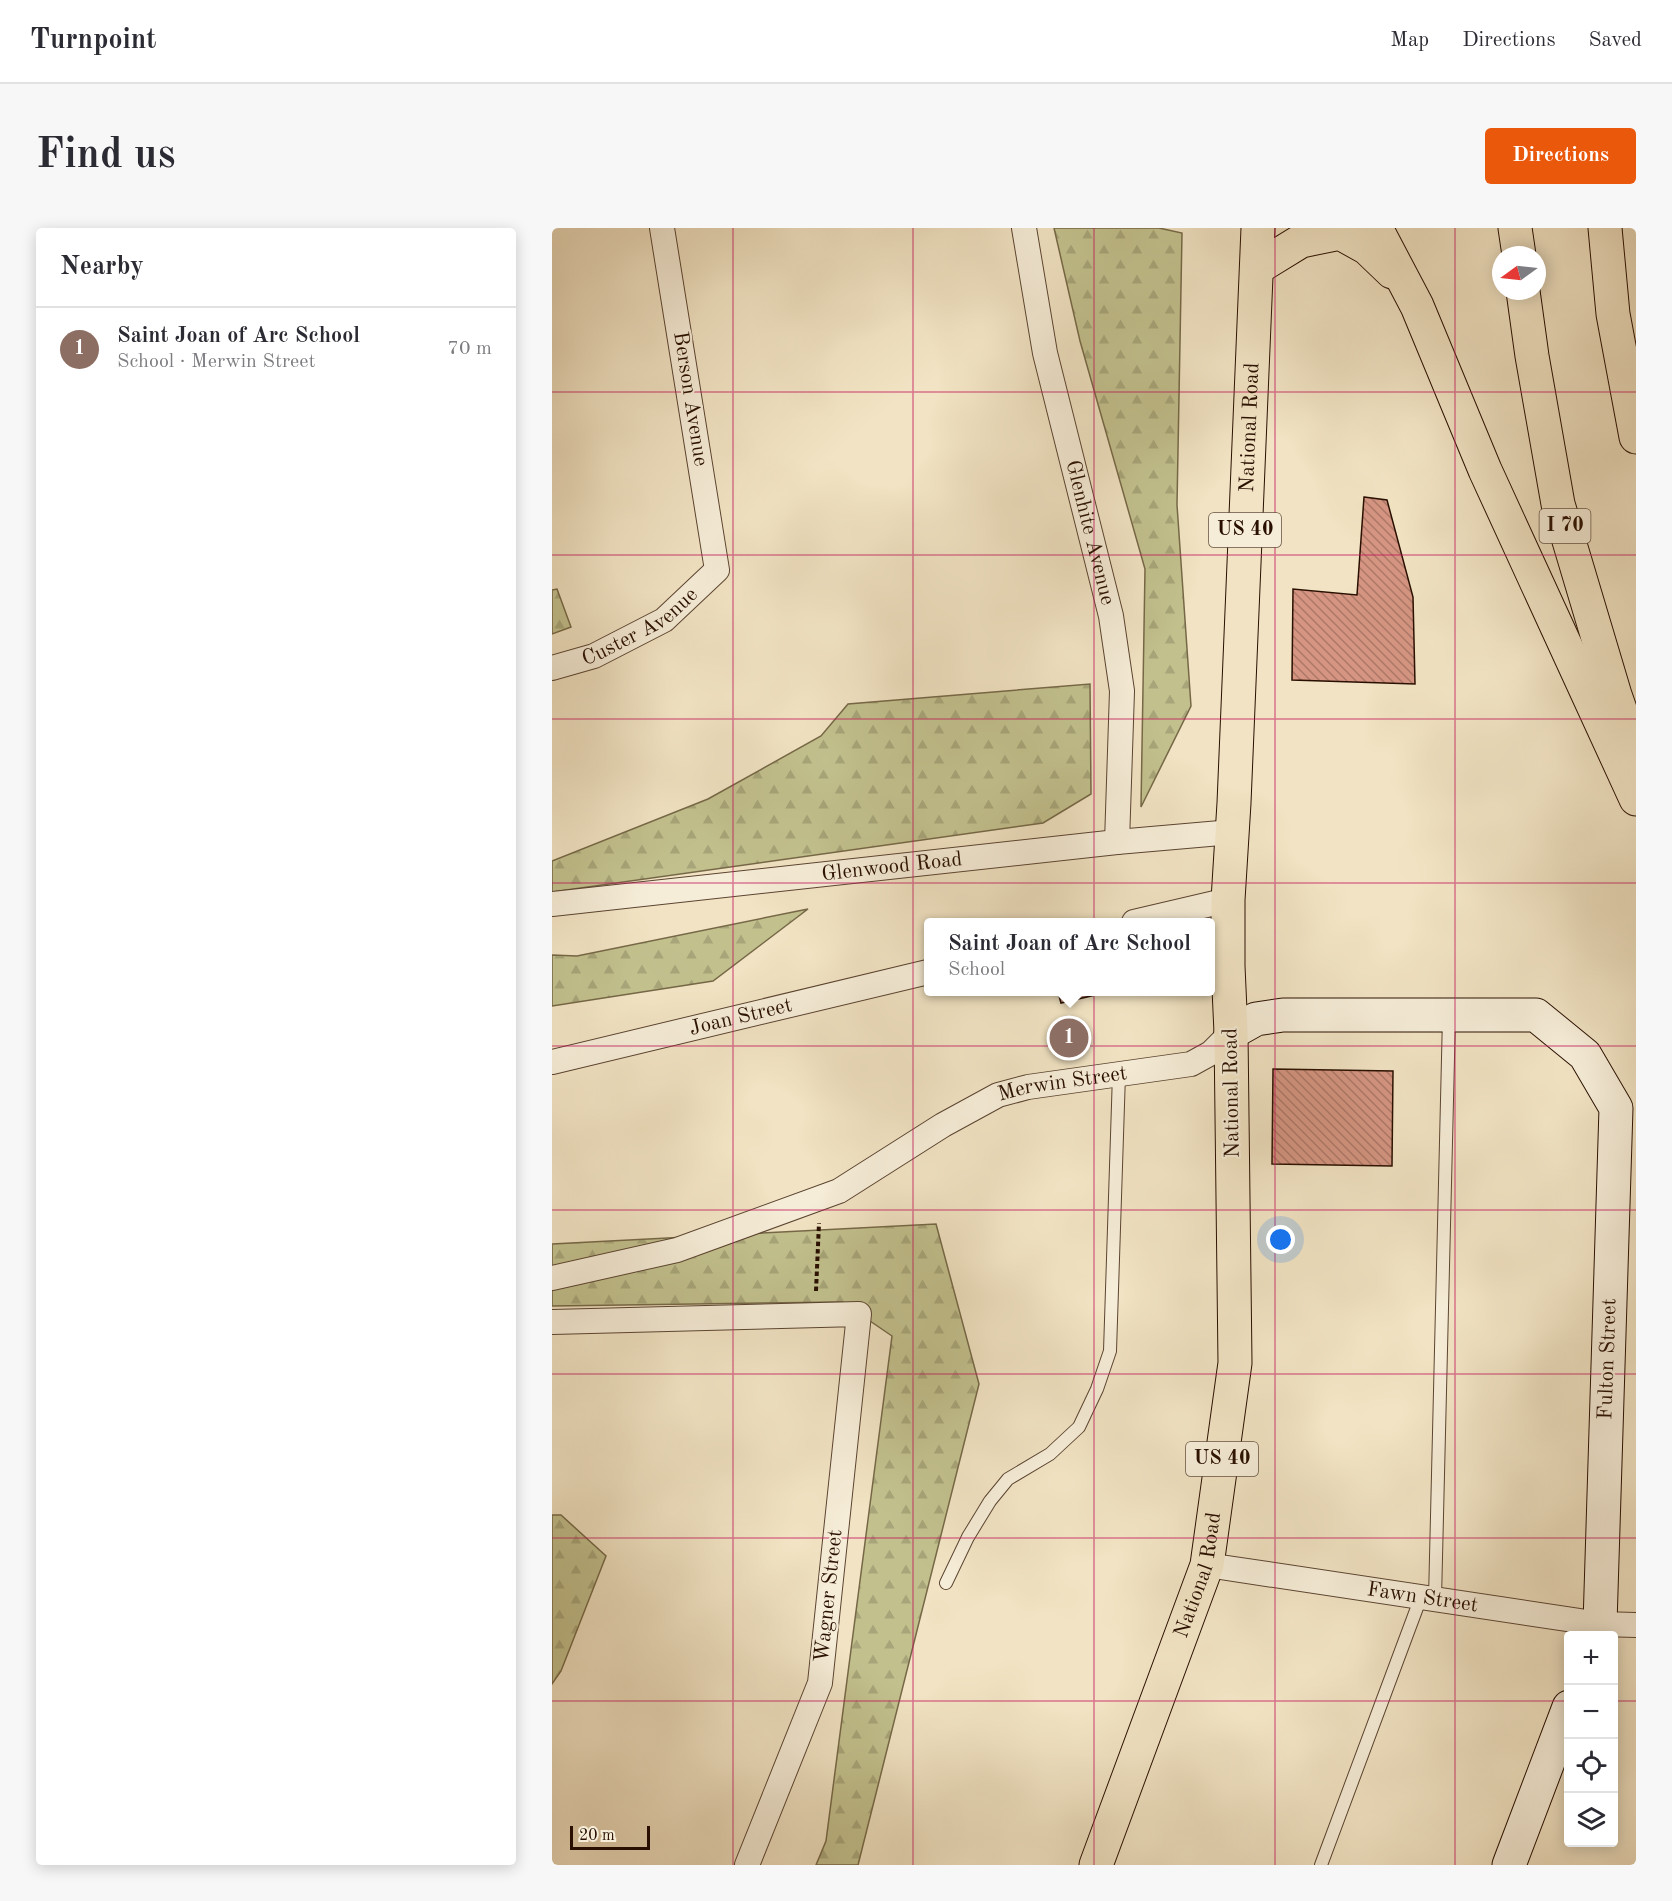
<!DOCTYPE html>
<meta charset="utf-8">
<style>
body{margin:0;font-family:"Old Standard TT",serif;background:#f7f7f7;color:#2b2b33}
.controls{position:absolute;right:18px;bottom:18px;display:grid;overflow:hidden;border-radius:6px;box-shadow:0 3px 15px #0003}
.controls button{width:54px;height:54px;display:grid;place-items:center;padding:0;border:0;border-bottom:2px solid #e1e1e2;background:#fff;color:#2b2b33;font:30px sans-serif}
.compass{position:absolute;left:940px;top:18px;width:54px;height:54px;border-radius:50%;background:#fff;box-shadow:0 3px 15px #0003;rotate:255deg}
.scale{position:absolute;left:18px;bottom:15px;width:80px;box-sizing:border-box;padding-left:6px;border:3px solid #290f00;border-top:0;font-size:16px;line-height:21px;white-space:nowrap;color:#290f00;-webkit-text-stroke:4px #f6edd8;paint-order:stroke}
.you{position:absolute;left:729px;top:1012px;width:21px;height:21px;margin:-15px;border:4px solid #fff;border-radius:50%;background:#1a73e8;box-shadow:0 0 0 9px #1a73e833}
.badge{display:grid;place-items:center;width:39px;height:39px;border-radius:50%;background:#ea580c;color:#fff;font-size:20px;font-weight:700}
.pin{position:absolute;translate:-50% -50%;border:3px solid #fff;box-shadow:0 2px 6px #0006}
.popup{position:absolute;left:372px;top:690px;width:291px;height:78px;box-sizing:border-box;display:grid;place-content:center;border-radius:6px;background:#fff;filter:drop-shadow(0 2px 4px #0005);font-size:20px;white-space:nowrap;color:#7c7c81}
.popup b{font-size:22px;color:#2b2b33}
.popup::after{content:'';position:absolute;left:50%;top:100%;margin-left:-12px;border:12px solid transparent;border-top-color:#fff}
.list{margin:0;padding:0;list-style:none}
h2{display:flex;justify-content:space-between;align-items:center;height:78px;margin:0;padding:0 24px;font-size:26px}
h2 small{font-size:20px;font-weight:400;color:#7c7c81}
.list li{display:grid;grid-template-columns:39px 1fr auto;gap:18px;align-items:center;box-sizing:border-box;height:84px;padding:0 24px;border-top:2px solid #e1e1e2}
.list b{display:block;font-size:22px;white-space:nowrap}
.list p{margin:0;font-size:20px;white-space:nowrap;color:#7c7c81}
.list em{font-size:20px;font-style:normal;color:#7c7c81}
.icon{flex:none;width:33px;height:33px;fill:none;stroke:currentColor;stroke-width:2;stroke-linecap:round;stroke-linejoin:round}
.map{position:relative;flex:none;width:1084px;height:1637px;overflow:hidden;border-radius:6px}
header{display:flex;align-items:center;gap:36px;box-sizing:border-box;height:84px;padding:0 30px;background:#fff;border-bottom:2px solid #e1e1e2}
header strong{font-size:28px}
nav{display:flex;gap:33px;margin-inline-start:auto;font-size:21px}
.intro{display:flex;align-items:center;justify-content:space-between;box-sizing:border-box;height:144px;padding:0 36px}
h1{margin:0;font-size:42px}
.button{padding:15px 27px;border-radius:6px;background:#ea580c;color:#fff;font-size:21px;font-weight:700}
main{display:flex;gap:36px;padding:0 36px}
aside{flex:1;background:#fff;border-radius:6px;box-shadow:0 3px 15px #0003}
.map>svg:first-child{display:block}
</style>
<header>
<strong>Turnpoint</strong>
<nav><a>Map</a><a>Directions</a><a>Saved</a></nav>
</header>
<div class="intro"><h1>Find us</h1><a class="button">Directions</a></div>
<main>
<aside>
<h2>Nearby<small></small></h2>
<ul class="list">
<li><span class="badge" style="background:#8d6e63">1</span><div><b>Saint Joan of Arc School</b><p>School · Merwin Street</p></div><em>70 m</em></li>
</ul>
</aside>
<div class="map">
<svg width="1084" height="1637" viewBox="0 0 1084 1637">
<defs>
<pattern id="forest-firs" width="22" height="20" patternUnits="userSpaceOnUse" patternTransform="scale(1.5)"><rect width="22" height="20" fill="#c2c18e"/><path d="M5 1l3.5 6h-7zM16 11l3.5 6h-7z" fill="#a7a579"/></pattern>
<pattern id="building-back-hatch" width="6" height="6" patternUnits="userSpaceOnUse" patternTransform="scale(1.5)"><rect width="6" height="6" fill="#d59582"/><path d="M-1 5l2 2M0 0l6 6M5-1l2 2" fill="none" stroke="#ad7868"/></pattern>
</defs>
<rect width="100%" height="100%" fill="#f1e3c3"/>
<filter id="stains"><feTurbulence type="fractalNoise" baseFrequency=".00333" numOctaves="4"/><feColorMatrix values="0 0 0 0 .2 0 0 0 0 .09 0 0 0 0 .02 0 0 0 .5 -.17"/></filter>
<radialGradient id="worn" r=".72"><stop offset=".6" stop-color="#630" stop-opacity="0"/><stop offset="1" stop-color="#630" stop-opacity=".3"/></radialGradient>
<g fill="url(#forest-firs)" stroke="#766847" stroke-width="1.5">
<path d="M502,0H607L630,5L625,277L639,478L589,579L593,341L528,113Z"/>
<path d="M5,361L19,399L0,406V362Z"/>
<path d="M538,456L539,566L491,595L0,664V633L156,571L269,508L296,476Z"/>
<path d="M256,681L161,753L0,778V727L25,728Z"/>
<path d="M384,996L427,1156L306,1637H264L274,1613L340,1108L290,1074L0,1078V1016Z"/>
<path d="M0,1287H9L54,1328L9,1443L0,1456Z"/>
</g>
<g fill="url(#building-back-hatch)" stroke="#290f00" stroke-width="1.5">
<path d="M812,269L835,272L861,369L863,456L740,452L741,361L805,367Z"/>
<path d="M506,764H556L509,775Z"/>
<path d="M721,841L841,843L840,938L720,936Z"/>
</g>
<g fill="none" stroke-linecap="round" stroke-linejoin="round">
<g stroke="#5b4431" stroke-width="14">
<g id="lane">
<path d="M394,1355L416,1309L438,1273L456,1251L498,1226L527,1199L545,1161L558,1123L567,846"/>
<path d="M883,1371L897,789"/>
<path d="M769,1637L869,1369"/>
</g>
</g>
<g stroke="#5b4431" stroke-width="26">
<g id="street">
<path id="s1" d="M472,0L493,125L559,388L570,463L565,614"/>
<path id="s2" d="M0,440L42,428L112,392L165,342L110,0"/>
<path id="s3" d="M0,676L565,614L680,604"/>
<path d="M582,694L676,672"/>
<path id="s4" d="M0,834L376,744"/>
<path id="s5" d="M0,1050L125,1022L287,963L391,897L446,867L476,859L639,836L659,825L679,805"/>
<path d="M0,1094L307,1086L268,1455L195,1637"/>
<path id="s6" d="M655,1337L1048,1396L1084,1397"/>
</g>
</g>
<g stroke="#290f00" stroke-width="35">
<g id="secondary">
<path d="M679,805L704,791L731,787H984L1033,827L1064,880L1048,1396L1044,1408"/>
<path d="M957,1637L1017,1479"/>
</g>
</g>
<g stroke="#290f00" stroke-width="35">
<g id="primary">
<path id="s7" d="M544,1637L655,1337L683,1135L679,805L676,738V672L682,575L706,0"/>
</g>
</g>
<g stroke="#290f00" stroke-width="35">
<g id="highway">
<path d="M824,0L865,78L933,242L1084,571"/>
<path d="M963,0L967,27"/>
<path d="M1053,0L1061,86L1084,209"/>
<path d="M705,40L749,13L788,5L815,20L840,44"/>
<path d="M971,63L980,128L1006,276L1063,467L1083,524"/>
</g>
</g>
<path stroke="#290f00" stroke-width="4" stroke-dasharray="4.5 3" stroke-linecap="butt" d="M264,1063L267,995"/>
<use href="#lane" stroke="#f6edd8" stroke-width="12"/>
<use href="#street" stroke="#f6edd8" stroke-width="24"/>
<use href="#secondary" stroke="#f6edd8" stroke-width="33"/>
<use href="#primary" stroke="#f1e3c3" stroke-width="33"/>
<use href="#highway" stroke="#f1e3c3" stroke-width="33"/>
</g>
<path fill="none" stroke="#c2185b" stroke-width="1.5" stroke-opacity="0.55" d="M181,0V1637M361,0V1637M542,0V1637M723,0V1637M903,0V1637M0,164H1084M0,327H1084M0,491H1084M0,655H1084M0,818H1084M0,982H1084M0,1146H1084M0,1310H1084M0,1473H1017M1062,1473H1084"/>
<g text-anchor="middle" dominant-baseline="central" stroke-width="4.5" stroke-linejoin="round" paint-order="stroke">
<g fill="#f6edd8" stroke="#665241" stroke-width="1.5">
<rect x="987.5" y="281" width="51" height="34" rx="4.5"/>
<rect x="657" y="285" width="72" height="34" rx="4.5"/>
<rect x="634" y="1214" width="72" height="34" rx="4.5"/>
</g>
<g font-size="20" font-weight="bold" fill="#290f00">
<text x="1013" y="298">I 70</text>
<text x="693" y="302">US 40</text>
<text x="670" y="1231">US 40</text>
</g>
<g font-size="21" fill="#290f00" stroke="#f6edd8">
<text transform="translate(138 171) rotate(81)">Berson Avenue</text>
<text stroke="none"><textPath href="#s7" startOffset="1460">National Road</textPath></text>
<text stroke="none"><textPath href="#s1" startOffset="312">Glenhite Avenue</textPath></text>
<text stroke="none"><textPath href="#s2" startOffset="98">Custer Avenue</textPath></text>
<text stroke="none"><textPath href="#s3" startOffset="342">Glenwood Road</textPath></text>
<text stroke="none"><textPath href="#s4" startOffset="194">Joan Street</textPath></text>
<text stroke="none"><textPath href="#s5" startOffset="552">Merwin Street</textPath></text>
<text transform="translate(680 865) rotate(-91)">National Road</text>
<text transform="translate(1056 1131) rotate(-88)">Fulton Street</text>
<text stroke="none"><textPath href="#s7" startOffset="308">National Road</textPath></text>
<text transform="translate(277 1368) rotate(-84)">Wagner Street</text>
<text stroke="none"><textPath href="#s6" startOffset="218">Fawn Street</textPath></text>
</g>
</g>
<rect width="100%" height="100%" filter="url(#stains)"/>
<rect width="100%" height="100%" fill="url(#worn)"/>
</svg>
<div class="controls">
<button>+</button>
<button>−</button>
<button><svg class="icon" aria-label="locate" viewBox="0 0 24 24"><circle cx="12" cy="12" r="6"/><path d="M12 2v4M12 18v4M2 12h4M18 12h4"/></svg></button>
<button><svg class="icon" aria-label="layers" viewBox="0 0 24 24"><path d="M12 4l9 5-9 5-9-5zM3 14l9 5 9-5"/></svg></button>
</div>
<svg class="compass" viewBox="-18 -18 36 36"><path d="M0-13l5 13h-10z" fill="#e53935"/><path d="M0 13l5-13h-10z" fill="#7c7c81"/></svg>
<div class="scale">20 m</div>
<div class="you"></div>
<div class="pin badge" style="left:517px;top:810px;background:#8d6e63">1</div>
<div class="popup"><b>Saint Joan of Arc School</b>School</div>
</div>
</main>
